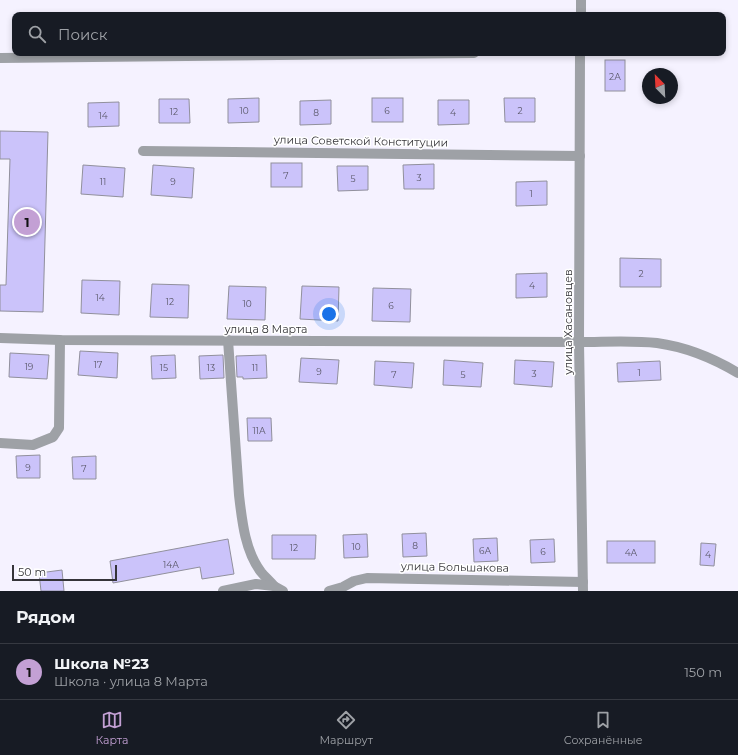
<!DOCTYPE html>
<html lang="ru">
<meta charset="utf-8">
<style>
body{margin:0;font-family:Montserrat,sans-serif;background:#20242c;color:#f1f3f6}
.compass{position:absolute;left:642px;top:68px;width:36px;height:36px;border-radius:50%;background:#171b24;box-shadow:0 2px 6px #0003;rotate:336deg}
.scale{position:absolute;left:12px;bottom:10px;width:105px;box-sizing:border-box;padding-left:4px;border:2px solid #353439;border-top:0;font-size:11px;line-height:14px;white-space:nowrap;color:#353439;-webkit-text-stroke:3px #fff;paint-order:stroke}
.you{position:absolute;left:329px;top:314px;width:14px;height:14px;margin:-10px;border:3px solid #fff;border-radius:50%;background:#1a73e8;box-shadow:0 0 0 6px #1a73e833}
.badge{display:grid;place-items:center;width:26px;height:26px;border-radius:50%;background:#c3a0d4;color:#111;font-size:13px;font-weight:700}
.pin{position:absolute;translate:-50% -50%;border:2px solid #fff;box-shadow:0 1px 4px #0006}
.list{margin:0;padding:0;list-style:none}
h2{display:flex;justify-content:space-between;align-items:center;height:52px;margin:0;padding:0 16px;font-size:17px}
h2 small{font-size:13px;font-weight:400;color:#9ea1a6}
.list li{display:grid;grid-template-columns:26px 1fr auto;gap:12px;align-items:center;box-sizing:border-box;height:56px;padding:0 16px;border-top:1px solid #363941}
.list b{display:block;font-size:15px;white-space:nowrap}
.list p{margin:0;font-size:13px;white-space:nowrap;color:#9ea1a6}
.list em{font-size:13px;font-style:normal;color:#9ea1a6}
.icon{flex:none;width:22px;height:22px;fill:none;stroke:currentColor;stroke-width:2;stroke-linecap:round;stroke-linejoin:round}
.map{position:relative;flex:none;width:738px;height:591px;overflow:hidden}
.search{position:absolute;background:#171b24;box-shadow:0 2px 6px #0003;left:12px;right:12px;top:12px;height:44px;display:flex;align-items:center;gap:10px;box-sizing:border-box;padding:0 14px;border-radius:8px;color:#9ea1a6;font-size:15px}
.sheet{height:108px;background:#171b24}
nav{display:flex;justify-content:space-around;align-items:center;box-sizing:border-box;height:56px;border-top:1px solid #363941;background:#171b24;font-size:11px;color:#9ea1a6}
nav a{display:grid;justify-items:center;gap:2px}
nav .on{color:#c3a0d4}
.map>svg:first-child{display:block}
</style>
<div class="map">
<svg width="738" height="591" viewBox="0 0 738 591">
<rect width="100%" height="100%" fill="#f5f2ff"/>
<g fill="#cbc3fa" stroke="#91909c">
<rect x="605" y="60" width="20" height="31"/>
<path d="M259,98V122L228,123V99Z"/>
<rect x="372" y="98" width="31" height="24"/>
<path d="M504,98H535V122H505Z"/>
<path d="M159,99H189L190,123H159Z"/>
<path d="M331,100V124L300,125V101Z"/>
<path d="M438,100H469V124L438,125Z"/>
<path d="M119,102V126L88,127V103Z"/>
<path d="M0,131L48,132L43,312L0,311V285H6L10,159H0Z"/>
<rect x="271" y="163" width="31" height="24"/>
<path d="M434,164V189H404L403,165Z"/>
<path d="M83,165L125,168L123,197L81,194Z"/>
<path d="M153,165L194,168L192,198L151,195Z"/>
<path d="M337,166H368V190L338,191Z"/>
<path d="M547,181V205L516,206V182Z"/>
<path d="M620,258L661,259V287H620Z"/>
<path d="M547,273V297L516,298V274Z"/>
<path d="M82,280L120,281L119,315L81,313Z"/>
<path d="M152,284L189,285L188,318L150,317Z"/>
<path d="M229,286L266,287L265,320L227,319Z"/>
<path d="M302,286L339,287L338,321L300,319Z"/>
<path d="M373,288L411,289L410,322L372,321Z"/>
<path d="M80,351L118,353L117,378L78,375Z"/>
<path d="M10,353L49,355L47,379L9,377Z"/>
<path d="M175,355L176,378L152,379L151,356Z"/>
<path d="M223,355L224,378L200,379L199,356Z"/>
<path d="M266,355L267,378L243,379V377H237L236,356Z"/>
<path d="M301,358L339,360L337,384L299,382Z"/>
<path d="M444,360L483,363L481,387L443,385Z"/>
<path d="M515,360L554,362L552,387L514,384Z"/>
<path d="M375,361L414,363L412,388L374,385Z"/>
<path d="M660,361L661,380L618,382L617,363Z"/>
<path d="M247,418H271L272,441H248Z"/>
<path d="M40,455V478H17L16,456Z"/>
<path d="M96,456V479H73L72,457Z"/>
<path d="M426,533L427,556L403,557L402,534Z"/>
<path d="M367,534L368,557L344,558L343,535Z"/>
<path d="M272,535H316L315,559H272Z"/>
<path d="M497,538L498,561L474,562L473,539Z"/>
<path d="M228,539L234,574L202,579L200,567L113,583L110,561Z"/>
<path d="M554,539L555,562L531,563L530,540Z"/>
<rect x="607" y="541" width="48" height="22"/>
<path d="M701,543L716,544L714,566L700,565Z"/>
<path d="M62,570L64,591H41L39,573Z"/>
</g>
<g fill="none" stroke-linecap="round" stroke-linejoin="round">
<g stroke="#9ea1a6" stroke-width="10">
<path d="M581,15V0"/>
<path d="M580,53L579,342L583,591"/>
<path d="M0,58L474,53"/>
<path d="M143,151L580,156"/>
<path d="M0,338L60,340L579,342C605,342 632,340 657,343C686,347 713,358 738,373"/>
<path d="M228,340L239,495C242,521 245,551 261,572C265,577 270,581 274,586"/>
<path d="M0,443L33,445L53,437L59,428L60,340"/>
<path d="M223,591L256,584L274,586L283,591"/>
<path d="M329,591L343,587L354,581L367,578L583,582"/>
</g>
</g>
<g text-anchor="middle" dominant-baseline="central" stroke-width="3" stroke-linejoin="round" paint-order="stroke">
<g font-size="9" fill="#5a5869">
<text x="615" y="76">2А</text>
<text x="244" y="110">10</text>
<text x="387" y="110">6</text>
<text x="520" y="110">2</text>
<text x="174" y="111">12</text>
<text x="316" y="112">8</text>
<text x="453" y="112">4</text>
<text x="103" y="115">14</text>
<text x="286" y="175">7</text>
<text x="419" y="177">3</text>
<text x="353" y="178">5</text>
<text x="103" y="181">11</text>
<text x="173" y="181">9</text>
<text x="531" y="193">1</text>
<text x="641" y="273">2</text>
<text x="532" y="285">4</text>
<text x="100" y="297">14</text>
<text x="170" y="301">12</text>
<text x="247" y="303">10</text>
<text x="391" y="305">6</text>
<text x="98" y="364">17</text>
<text x="29" y="366">19</text>
<text x="164" y="367">15</text>
<text x="211" y="367">13</text>
<text x="255" y="367">11</text>
<text x="319" y="371">9</text>
<text x="639" y="372">1</text>
<text x="534" y="373">3</text>
<text x="394" y="374">7</text>
<text x="463" y="374">5</text>
<text x="259" y="430">11А</text>
<text x="28" y="467">9</text>
<text x="84" y="468">7</text>
<text x="415" y="545">8</text>
<text x="356" y="546">10</text>
<text x="294" y="547">12</text>
<text x="485" y="550">6А</text>
<text x="543" y="551">6</text>
<text x="631" y="552">4А</text>
<text x="708" y="554">4</text>
<text x="171" y="564">14А</text>
</g>
<g font-size="11" fill="#353439" stroke="#fff">
<text transform="translate(361 141) rotate(1)">улица Советской Конституции</text>
<text transform="translate(568 322) rotate(-90)">улица Хасановцев</text>
<text x="266" y="329">улица 8 Марта</text>
<text transform="translate(455 567) rotate(1)">улица Большакова</text>
</g>
</g>
</svg>
<svg class="compass" viewBox="-18 -18 36 36"><path d="M0-13l5 13h-10z" fill="#e53935"/><path d="M0 13l5-13h-10z" fill="#9ea1a6"/></svg>
<div class="scale">50 m</div>
<div class="you"></div>
<div class="pin badge" style="left:27px;top:222px">1</div>
<div class="search"><svg class="icon" aria-label="search" viewBox="0 0 24 24"><circle cx="10" cy="10" r="6"/><path d="M15 15l6 6"/></svg>Поиск</div>
</div>
<section class="sheet">
<h2>Рядом<small></small></h2>
<ul class="list">
<li><span class="badge">1</span><div><b>Школа №23</b><p>Школа · улица 8 Марта</p></div><em>150 m</em></li>
</ul>
</section>
<nav>
<a class="on"><svg class="icon" aria-label="map" viewBox="0 0 24 24"><path d="M3 6l6-2 6 2 6-2v14l-6 2-6-2-6 2zM9 4v14M15 6v14"/></svg>Карта</a>
<a><svg class="icon" aria-label="directions" viewBox="0 0 24 24"><path d="M12 3l9 9-9 9-9-9zM9 14v-3h6M13 9l2 2-2 2"/></svg>Маршрут</a>
<a><svg class="icon" aria-label="saved" viewBox="0 0 24 24"><path d="M7 4h10v16l-5-4-5 4z"/></svg>Сохранённые</a>
</nav>
